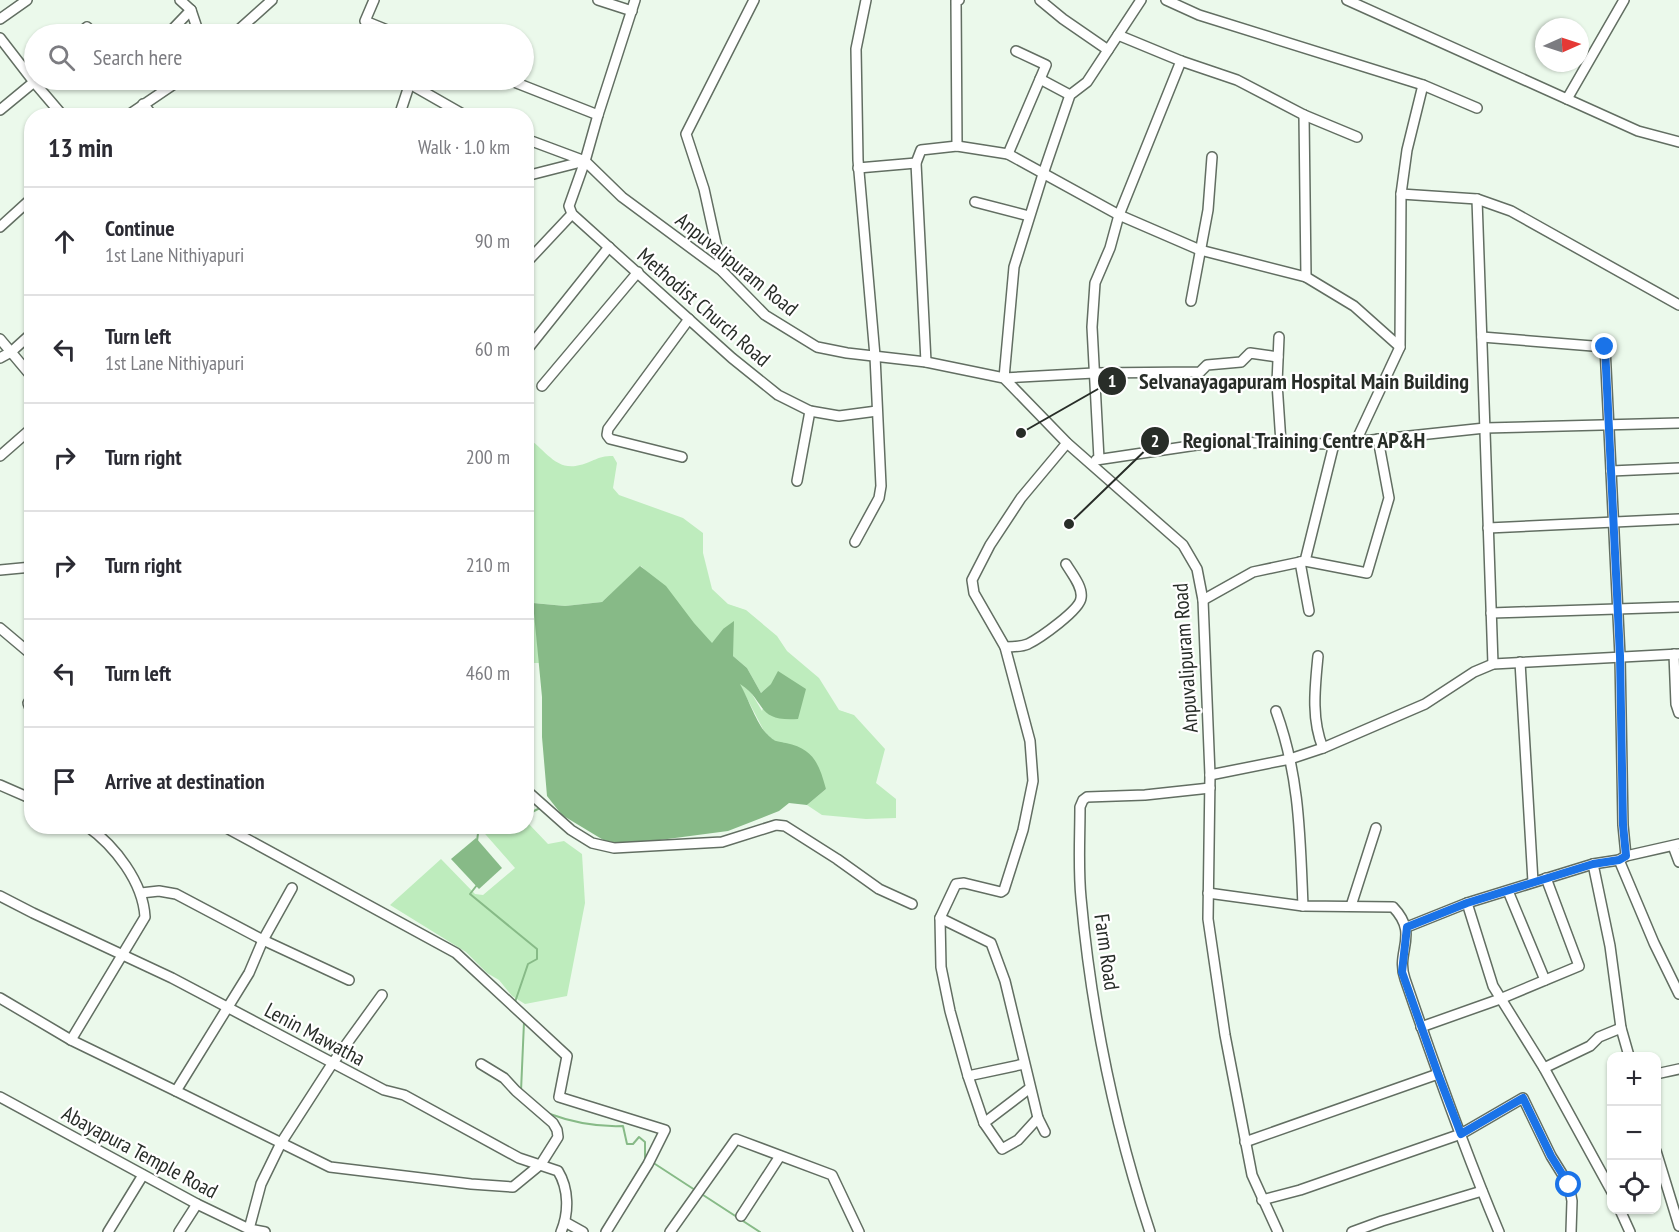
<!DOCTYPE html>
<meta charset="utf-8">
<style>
body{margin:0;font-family:"PT Sans Narrow",sans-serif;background:#f2f2f3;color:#2b2b33}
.controls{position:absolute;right:18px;bottom:18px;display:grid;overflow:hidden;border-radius:12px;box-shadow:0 2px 4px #0004}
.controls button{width:54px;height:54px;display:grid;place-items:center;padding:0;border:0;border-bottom:2px solid #e1e1e2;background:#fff;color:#2b2b33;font:30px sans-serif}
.compass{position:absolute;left:1535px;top:18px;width:54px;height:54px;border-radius:50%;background:#fff;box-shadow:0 2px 4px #0004;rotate:87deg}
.stop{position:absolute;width:18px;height:18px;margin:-14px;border:4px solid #1a73e8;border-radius:50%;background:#fff}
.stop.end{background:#1a73e8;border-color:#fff;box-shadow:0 2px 6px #0008}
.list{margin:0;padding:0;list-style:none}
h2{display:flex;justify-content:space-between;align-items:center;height:78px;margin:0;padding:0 24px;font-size:26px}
h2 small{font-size:20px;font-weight:400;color:#7c7c81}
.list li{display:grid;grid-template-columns:39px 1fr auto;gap:18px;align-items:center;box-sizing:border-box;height:108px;padding:0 24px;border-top:2px solid #e1e1e2}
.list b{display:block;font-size:22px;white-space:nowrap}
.list p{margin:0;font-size:20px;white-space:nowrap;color:#7c7c81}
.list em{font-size:20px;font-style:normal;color:#7c7c81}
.icon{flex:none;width:33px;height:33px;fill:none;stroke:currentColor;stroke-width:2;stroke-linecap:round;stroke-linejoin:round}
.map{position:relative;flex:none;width:1679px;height:1232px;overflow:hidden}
.search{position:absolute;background:#fff;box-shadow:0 2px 4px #0004;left:24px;top:24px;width:510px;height:66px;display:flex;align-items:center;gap:15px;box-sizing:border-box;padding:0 21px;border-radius:33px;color:#7c7c81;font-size:22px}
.panel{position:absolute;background:#fff;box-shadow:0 2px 4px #0004;left:24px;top:108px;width:510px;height:726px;border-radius:24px}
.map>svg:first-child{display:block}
</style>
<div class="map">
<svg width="1679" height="1232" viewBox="0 0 1679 1232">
<rect width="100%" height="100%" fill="#ebf9eb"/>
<g fill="#beecbd">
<path d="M527,438C545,448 555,472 580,465C594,462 596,456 613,456L617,463L613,488L619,495L683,518L703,533V553L712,589L728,604L746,610L777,636L787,651L819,678L839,710L854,715L885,749L876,783L896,799V818L866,819L822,815L807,805L826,789L786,743H776L764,731L738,681L752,694L762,711L771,684L761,693L747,668L733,656L723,629L712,644L641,566L602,602L565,606L534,603L539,663H527Z"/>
<path d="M527,822L548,844L564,841L582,854L585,903L567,996L525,1004L512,996L499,980L487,973L466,952L390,905L441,859L475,894L483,895L515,868L479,827L526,826Z"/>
</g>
<g fill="#87ba87">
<path d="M640,566L666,586L694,623L712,643L723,629L734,621L733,656L747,668L761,693L771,684L778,671L806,689L798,719C755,722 767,701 740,684C747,696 757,724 766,733C775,742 775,741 786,743C814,749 819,764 826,789L807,805L789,803L779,811L728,831L637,843L610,844L562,815L547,796L542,737V697L533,603L565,606L602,602Z"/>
<path d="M476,838L502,868L479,889L451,859Z"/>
</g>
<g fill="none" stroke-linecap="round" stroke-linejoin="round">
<g stroke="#87ba87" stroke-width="2">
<path d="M526,815L542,807"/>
<path d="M477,841L479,826"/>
<path d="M477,885L470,894L537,949V959L528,964L515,1002"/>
<path d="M521,1091L524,1022"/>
<path d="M550,1114C574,1123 597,1127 623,1126L627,1144H633L639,1137L645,1142V1158L647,1159"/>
<path d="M652,1162L695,1190"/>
<path d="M700,1193L760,1232"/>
</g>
<g stroke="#626e62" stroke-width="12">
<g id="street">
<path d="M180,0L191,10L199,34"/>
<path d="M374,0L365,21L397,34"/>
<path d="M598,0L632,11"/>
<path d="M635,0L598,115L585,161L569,206L572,214L732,358L778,395L810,411L839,416L877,411"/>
<path d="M1040,0L1063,19L1108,50"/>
<path d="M1141,0L1087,82L1070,95L1043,174L1014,267L1004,378L1094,373L1200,372L1207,365L1241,362L1250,353L1278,357"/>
<path d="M1166,0L1199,15L1423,85L1477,108"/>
<path d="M1347,0L1567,99L1624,0"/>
<path d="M0,19L27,0"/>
<path d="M78,34L87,27L94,34"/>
<path d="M168,34L191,10"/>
<path d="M234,34L272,0"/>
<path d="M1118,35L1181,61"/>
<path d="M0,38L34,82L63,116"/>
<path d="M1040,79L1070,95"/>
<path d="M396,80L410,84L466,116"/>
<path d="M509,80L598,115"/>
<path d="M1567,99L1638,131L1679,142"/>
<path d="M143,104L153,116"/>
<path d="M0,110L34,82"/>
<path d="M1304,115L1306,277"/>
<path d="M127,116L180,80"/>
<path d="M399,116L411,80"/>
<path d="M526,139L585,161"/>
<path d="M957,146L956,1L959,0"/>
<path d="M1008,154L1046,65L1016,51"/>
<path d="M858,168L916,163"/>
<path d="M526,176L585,161L622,197L722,271L765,315L817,347L847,353L926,362L1004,378L1067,443L1183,545L1197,569L1203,600L1210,775L1208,919L1225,1035L1252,1175L1278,1232"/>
<path d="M1401,194L1477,199L1511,211L1679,305"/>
<path d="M1477,199L1493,664"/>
<path d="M975,202L1029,216"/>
<path d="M0,227L32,198"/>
<path d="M526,263L572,214"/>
<path d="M722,271L704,189L686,134L754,0"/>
<path d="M1191,301L1208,210L1212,157"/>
<path d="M1279,337L1277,383L1281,443"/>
<path d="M1482,337L1605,347L1620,656L1623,825L1626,856"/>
<path d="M0,339L32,377"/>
<path d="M526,351L609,247"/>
<path d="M0,358L11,352L32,333"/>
<path d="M926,362L916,163L921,150L957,146L1008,154L1119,215L1200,250L1306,277L1354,306L1400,347"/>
<path d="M542,386L638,272"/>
<path d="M1356,441L1400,347L1401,194L1407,150L1423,85"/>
<path d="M0,456L32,428"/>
<path d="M682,457L610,439L607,435L608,429L689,319"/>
<path d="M1099,459L1092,327L1095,283L1110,248L1119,215L1181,61L1237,80L1304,115L1357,137"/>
<path d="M1096,460L1217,442L1334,444L1485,428L1679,423"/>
<path d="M1611,471L1679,468"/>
<path d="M797,481L810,411"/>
<path d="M1488,528L1679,519"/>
<path d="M855,542L879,498L881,486L875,356L858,160L856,49L866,0"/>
<path d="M1305,561L1334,444"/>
<path d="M1300,562L1309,611"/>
<path d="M0,570L32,567"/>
<path d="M1203,600L1253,572L1305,561L1367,573L1389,498L1378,439"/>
<path d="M1491,613L1678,607"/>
<path d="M0,628L32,655"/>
<path d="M1005,647C1013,647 1021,647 1028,644C1040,638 1080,610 1081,598C1083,587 1072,574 1066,564"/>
<path d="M1674,654L1676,704L1679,713"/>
<path d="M1318,656C1315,687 1311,719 1323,748"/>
<path d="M1520,662L1533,882"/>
<path d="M32,698L28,703L32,714"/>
<path d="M1276,711C1300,777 1300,837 1303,906"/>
<path d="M1210,775L1290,759L1323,748L1425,704L1474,672L1493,664L1679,654"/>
<path d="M0,785L32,799"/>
<path d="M526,790L571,830L592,843L614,848L722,842L776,825L785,826L837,859L879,889L912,904"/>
<path d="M223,826L456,953L567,1056L559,1097L665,1130L648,1164L606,1232"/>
<path d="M1673,846L1679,862"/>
<path d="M1619,860L1654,943L1679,994"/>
<path d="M1593,864L1610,946L1621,1028L1629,1056"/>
<path d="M292,888L263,940L249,973L176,1091L330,1167L471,1184L513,1187L541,1164L558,1137L557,1130L553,1123L516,1091L504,1078L481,1064"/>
<path d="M1508,891L1545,980"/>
<path d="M141,893L159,891L176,894L263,940L349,980"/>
<path d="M1208,893L1303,906L1393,907C1420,935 1395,951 1405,979C1434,1064 1464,1149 1499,1232"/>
<path d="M0,896L33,913L172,978L384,1090L404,1095L519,1158L558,1171C569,1189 569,1213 561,1232"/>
<path d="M1467,903L1493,986L1544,1068L1612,1192"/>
<path d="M1351,906L1376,828"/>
<path d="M940,918L941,967L950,1011L968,1076"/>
<path d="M1407,927L1467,903L1593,864L1619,860L1626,856L1679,844"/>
<path d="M0,998L71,1040L176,1091"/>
<path d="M1421,1027L1500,999L1579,966L1546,878"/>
<path d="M71,1040L145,917C143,882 115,846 87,826"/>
<path d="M1544,1068L1590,1046L1599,1037L1621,1028"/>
<path d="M1656,1074L1679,1069"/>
<path d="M1030,1088L984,1123L1002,1149L1018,1140L1038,1118"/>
<path d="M0,1097L197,1204L249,1229L265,1232"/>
<path d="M984,1123L968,1076L1024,1064"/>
<path d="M1045,1132L1038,1118L1005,981L991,943L940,918L956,884L964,883L1001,892L1004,890L1023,830L1033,781L1030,741L1005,647L974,593L972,580L990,545L1021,498L1067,443"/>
<path d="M1245,1142L1438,1074"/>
<path d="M1656,1151L1679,1226"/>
<path d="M1262,1200L1300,1190L1461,1134L1523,1098L1551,1156L1569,1185L1572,1201L1571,1232"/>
<path d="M1620,1210L1630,1232"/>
<path d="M741,1216L780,1156"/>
<path d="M565,1222L583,1232"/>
<path d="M249,1229L261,1184L281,1143L332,1064L382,995"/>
<path d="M108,1232L143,1175"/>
<path d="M179,1232L197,1204"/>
<path d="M670,1232L736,1139L832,1175L859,1232"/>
<path d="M1150,1232C1115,1126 1091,1009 1081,898C1078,868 1080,837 1080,807L1083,800L1087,797L1145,795L1210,788"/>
<path d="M1352,1232L1382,1221L1482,1191"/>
</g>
</g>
<use href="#street" stroke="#fff" stroke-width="9"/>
</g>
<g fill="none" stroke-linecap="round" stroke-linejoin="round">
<path stroke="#1a73e8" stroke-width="8" d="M1569,1185L1551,1156L1523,1098L1461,1134L1438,1074L1402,972L1407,927L1467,903L1593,864L1619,860L1626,856L1623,825L1620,656L1605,347"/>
</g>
<g text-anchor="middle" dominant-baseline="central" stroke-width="4.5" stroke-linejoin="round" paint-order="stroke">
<g font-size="21" fill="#282d28" stroke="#fff">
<text transform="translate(737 264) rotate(39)">Anpuvalipuram Road</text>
<text transform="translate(704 307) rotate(41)">Methodist Church Road</text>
<text transform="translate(1185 658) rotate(-94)">Anpuvalipuram Road</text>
<text transform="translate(1107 952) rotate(82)">Farm Road</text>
<text transform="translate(315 1034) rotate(28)">Lenin Mawatha</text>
<text transform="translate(140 1152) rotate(28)">Abayapura Temple Road</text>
</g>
</g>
<path fill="none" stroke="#282d28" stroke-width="2" d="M1021 433L1112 381M1069 524L1155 441"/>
<g fill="#282d28" stroke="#fff" stroke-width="2">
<circle cx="1021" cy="433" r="6"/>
<circle cx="1069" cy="524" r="6"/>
<circle cx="1112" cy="381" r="15"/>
<circle cx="1155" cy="441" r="15"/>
</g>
<g font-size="18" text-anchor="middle" font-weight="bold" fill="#fff">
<text x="1112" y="387">1</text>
<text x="1155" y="447">2</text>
</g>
<g font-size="22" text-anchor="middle" font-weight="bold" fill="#282d28" stroke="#fff" stroke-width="4.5" stroke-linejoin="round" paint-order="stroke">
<text x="1304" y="389">Selvanayagapuram Hospital Main Building</text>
<text x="1304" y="448">Regional Training Centre AP&amp;H</text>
</g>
</svg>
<div class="controls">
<button>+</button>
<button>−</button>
<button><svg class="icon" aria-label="locate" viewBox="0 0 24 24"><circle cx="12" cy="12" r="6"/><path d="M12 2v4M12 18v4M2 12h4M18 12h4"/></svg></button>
</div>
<svg class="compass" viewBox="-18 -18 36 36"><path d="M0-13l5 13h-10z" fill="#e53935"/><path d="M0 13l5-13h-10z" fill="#7c7c81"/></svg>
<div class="stop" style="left:1569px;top:1185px"></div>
<div class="stop end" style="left:1605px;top:347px"></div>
<div class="search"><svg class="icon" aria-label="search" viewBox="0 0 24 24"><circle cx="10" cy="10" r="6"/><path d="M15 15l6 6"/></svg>Search here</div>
<section class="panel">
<h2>13 min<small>Walk · 1.0 km</small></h2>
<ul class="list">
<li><svg class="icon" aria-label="ahead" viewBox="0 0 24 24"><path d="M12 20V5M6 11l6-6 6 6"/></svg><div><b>Continue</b><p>1st Lane Nithiyapuri</p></div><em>90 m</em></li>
<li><svg class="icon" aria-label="left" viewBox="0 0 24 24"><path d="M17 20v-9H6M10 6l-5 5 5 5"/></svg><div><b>Turn left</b><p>1st Lane Nithiyapuri</p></div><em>60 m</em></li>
<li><svg class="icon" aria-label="right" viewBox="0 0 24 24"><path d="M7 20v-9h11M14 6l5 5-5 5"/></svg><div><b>Turn right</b></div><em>200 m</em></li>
<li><svg class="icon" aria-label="right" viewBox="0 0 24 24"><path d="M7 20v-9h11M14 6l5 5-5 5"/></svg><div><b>Turn right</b></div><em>210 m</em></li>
<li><svg class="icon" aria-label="left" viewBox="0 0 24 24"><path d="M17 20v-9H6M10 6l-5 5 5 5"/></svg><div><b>Turn left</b></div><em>460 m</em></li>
<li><svg class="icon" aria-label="arrive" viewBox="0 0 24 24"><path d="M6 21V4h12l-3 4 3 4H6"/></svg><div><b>Arrive at destination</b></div></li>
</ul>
</section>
</div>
